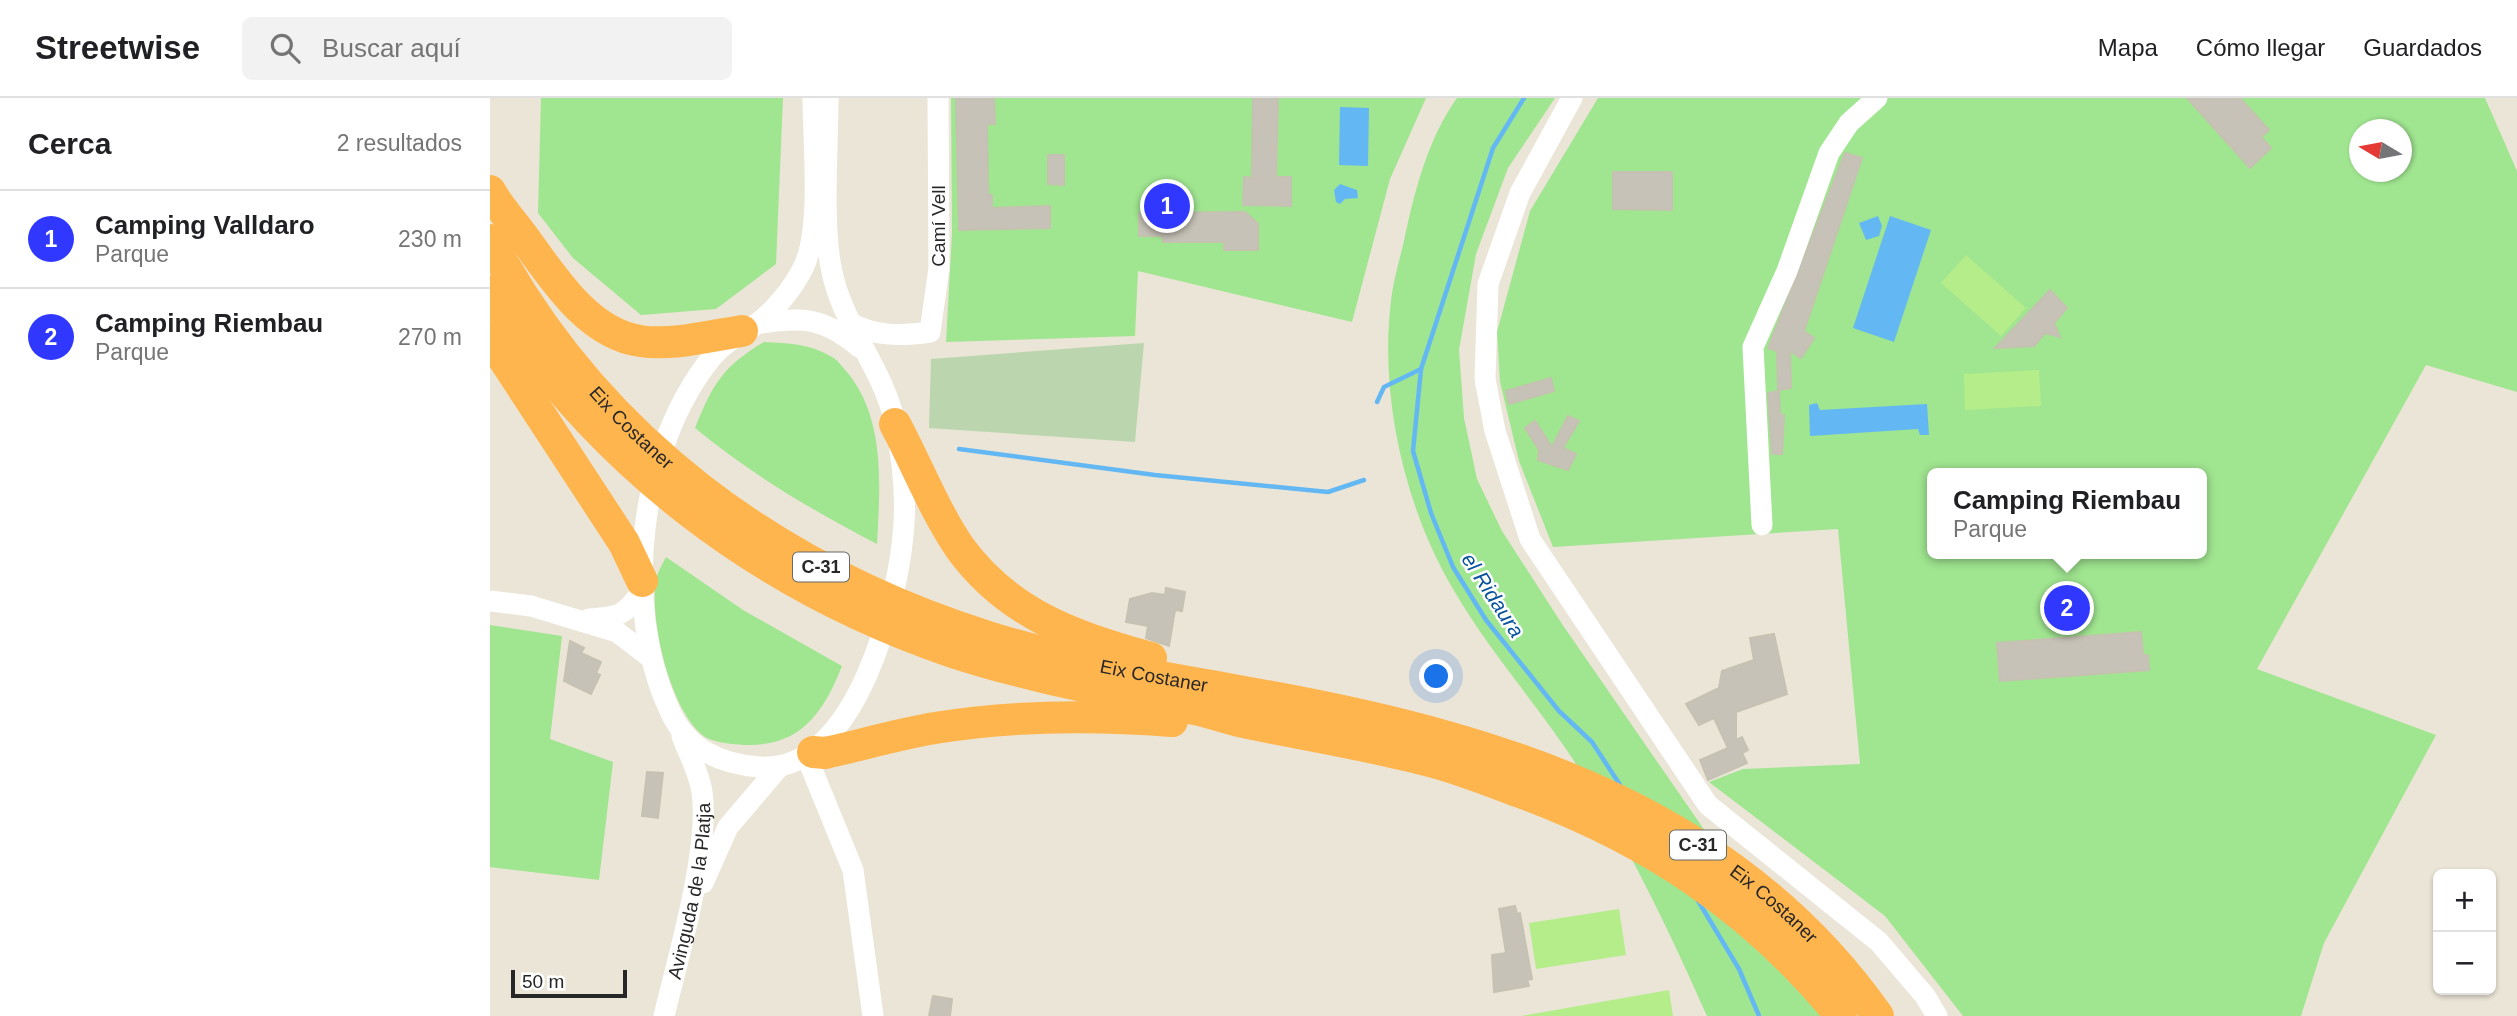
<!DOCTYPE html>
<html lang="es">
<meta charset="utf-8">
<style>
body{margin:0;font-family:Helvetica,sans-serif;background:#f2f2f2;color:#202124}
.controls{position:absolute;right:21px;bottom:21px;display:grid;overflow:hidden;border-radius:10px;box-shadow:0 2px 5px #0004}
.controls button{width:63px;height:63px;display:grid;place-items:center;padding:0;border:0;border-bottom:2px solid #e0e0e0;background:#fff;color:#202124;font:35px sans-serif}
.compass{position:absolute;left:1859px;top:21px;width:63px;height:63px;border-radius:50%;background:#fff;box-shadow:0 2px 5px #0004;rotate:280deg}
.scale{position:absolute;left:21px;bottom:18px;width:116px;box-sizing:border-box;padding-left:7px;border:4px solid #272727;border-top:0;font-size:19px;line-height:24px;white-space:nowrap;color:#272727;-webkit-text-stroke:5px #fff;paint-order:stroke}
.you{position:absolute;left:947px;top:579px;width:24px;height:24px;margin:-18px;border:5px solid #fff;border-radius:50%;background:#1a73e8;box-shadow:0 0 0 10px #1a73e833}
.badge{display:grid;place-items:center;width:46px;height:46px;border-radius:50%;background:#3038ff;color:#fff;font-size:23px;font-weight:700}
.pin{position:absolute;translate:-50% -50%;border:4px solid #fff;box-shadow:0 2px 7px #0006}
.popup{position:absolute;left:1437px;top:370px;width:280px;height:91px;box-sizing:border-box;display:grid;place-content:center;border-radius:10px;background:#fff;filter:drop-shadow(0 2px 5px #0005);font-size:23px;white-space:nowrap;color:#757577}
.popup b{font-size:26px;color:#202124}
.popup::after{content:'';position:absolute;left:50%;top:100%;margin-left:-14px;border:14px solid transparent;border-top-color:#fff}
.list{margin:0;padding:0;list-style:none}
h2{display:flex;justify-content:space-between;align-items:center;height:91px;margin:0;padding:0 28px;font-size:30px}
h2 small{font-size:23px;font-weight:400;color:#757577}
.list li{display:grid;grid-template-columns:46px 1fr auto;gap:21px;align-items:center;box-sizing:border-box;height:98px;padding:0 28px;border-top:2px solid #e0e0e0}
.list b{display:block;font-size:26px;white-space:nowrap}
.list p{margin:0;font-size:23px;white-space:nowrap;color:#757577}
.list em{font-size:23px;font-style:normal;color:#757577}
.icon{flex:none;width:38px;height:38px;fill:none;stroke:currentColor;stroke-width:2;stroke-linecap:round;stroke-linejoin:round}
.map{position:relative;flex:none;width:2027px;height:918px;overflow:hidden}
header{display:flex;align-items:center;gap:42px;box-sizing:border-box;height:98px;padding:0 35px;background:#fff;border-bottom:2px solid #e0e0e0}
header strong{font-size:33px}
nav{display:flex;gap:38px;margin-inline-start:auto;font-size:24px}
.search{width:490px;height:63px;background:#f2f2f2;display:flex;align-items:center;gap:18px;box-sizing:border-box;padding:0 24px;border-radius:10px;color:#757577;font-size:26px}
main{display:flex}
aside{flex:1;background:#fff}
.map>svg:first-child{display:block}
</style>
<header>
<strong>Streetwise</strong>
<div class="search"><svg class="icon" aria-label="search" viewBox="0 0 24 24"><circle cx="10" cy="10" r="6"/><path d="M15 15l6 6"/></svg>Buscar aquí</div>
<nav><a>Mapa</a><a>Cómo llegar</a><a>Guardados</a></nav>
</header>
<main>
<aside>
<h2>Cerca<small>2 resultados</small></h2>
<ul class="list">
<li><span class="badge">1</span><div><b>Camping Valldaro</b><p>Parque</p></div><em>230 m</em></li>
<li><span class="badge">2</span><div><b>Camping Riembau</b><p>Parque</p></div><em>270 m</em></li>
</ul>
</aside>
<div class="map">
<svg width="2027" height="918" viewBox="0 0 2027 918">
<rect width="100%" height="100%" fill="#ebe5d7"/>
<g fill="#a0e590" fill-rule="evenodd">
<path d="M51,0H293L286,166L226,211L151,217L83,160L48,115Z"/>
<path d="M461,0H936L900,81L862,224L648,173L645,238L456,244L462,135Z"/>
<path d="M967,0H1065L1018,70L986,156L969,252L974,320L987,381L1012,433L1072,526L1213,730L1306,846L1345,918H1217C1176,826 1133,735 1076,651C1039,597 996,548 963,491C913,406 888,293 902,195C905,177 910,160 914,143C924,95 938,40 967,0Z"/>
<path d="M1108,0H1995L2027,73V294L1936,267L1767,571L1946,637L1834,845L1811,918H1473L1395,818L1219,684L1253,671L1370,666L1348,431L1063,449L1029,363L1010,284L1007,234L1040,113ZM1870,32H1912V74H1870ZM1442,375H1712V456H1442Z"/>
<path d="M274,244C298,245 321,246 342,259C348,262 352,269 357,274C396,321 390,389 387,446C322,412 262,377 205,330C223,286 232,269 274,244Z"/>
<path d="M176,459L253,512L352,568C333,616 310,649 254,647C243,646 227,645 217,640C181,619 157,516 167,478C169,472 173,465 176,459Z"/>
<path d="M0,527L72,538L60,641L123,664L109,782L0,769Z"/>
</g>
<path fill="#bbd6ae" d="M654,245L645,344L439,330L441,261Z"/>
<g fill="#b5ed8b">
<path d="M1476,157L1536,210L1511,238L1451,185Z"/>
<path d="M1549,272L1551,308L1475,312L1474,276Z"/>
<path d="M1129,811L1136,857L1046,871L1039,825Z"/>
<path d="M1179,892L1183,918H1031Z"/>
</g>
<g fill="#63b8f4">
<path d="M850,9L879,10L878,68L849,67Z"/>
<path d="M850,86L867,92L868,100L855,101L850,106L846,104L844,92Z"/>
<path d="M1388,118L1392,128L1389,138L1376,142L1369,125Z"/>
<path d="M1400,118L1441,132L1404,244L1363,230Z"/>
<path d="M1327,305L1330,312L1437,306L1439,337H1430L1428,331L1320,338L1319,307Z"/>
</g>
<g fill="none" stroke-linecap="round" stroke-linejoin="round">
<g stroke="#63b8f4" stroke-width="4.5">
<path d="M1034,0L1003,50L931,271L923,353L941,415L963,469L996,522L1069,613L1102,644L1132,690"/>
<path d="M887,304L894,289L931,271"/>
<path d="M469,351L665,377L838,394L874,382"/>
<path d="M1207,801L1249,871L1269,918"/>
</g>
</g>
<g fill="#c6c2b7" stroke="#c6c2b1" stroke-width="2">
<path d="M466,0H504L505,26H497L498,97H502V110L560,108V130L469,132Z"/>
<path d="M763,0H788L786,79H801V108L753,107L754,79L762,80Z"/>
<path d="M1697,0H1750L1779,32L1771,39L1781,50L1760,70Z"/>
<path d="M1355,55L1372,60L1314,233L1324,240L1311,260L1300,253L1301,290L1288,292L1287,253L1278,250Z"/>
<path d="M558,57H574V87L558,86Z"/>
<path d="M1123,74H1182V112L1123,111Z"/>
<path d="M755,114L768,126V152H734V144H673L672,138H649V115Z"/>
<path d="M1560,192L1577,210L1564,225L1570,239L1555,235L1544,248L1505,250Z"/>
<path d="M1061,280L1064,293L1019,306L1016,293Z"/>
<path d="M1289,293L1290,317H1294L1292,356H1282L1278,295Z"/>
<path d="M1078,318L1089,323L1073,350L1086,356L1078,372L1048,362L1049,352L1035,330L1045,323L1062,349Z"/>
<path d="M676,490L695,494L692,513L685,512L679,548L656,540L658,528L636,524L640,501L662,495L675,497Z"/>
<path d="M1651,534L1653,557H1658L1659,572L1510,583L1507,545Z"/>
<path d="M1284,536L1297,596L1246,614V642L1252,639L1258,652L1252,655L1257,665L1218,682L1210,662L1238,650L1224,620L1209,627L1196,606L1229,590L1232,573L1264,562L1260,540Z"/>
<path d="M80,543L94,550L91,555L111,564L106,575L110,577L101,596L78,585L84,571L77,584L74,583Z"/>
<path d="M157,674L173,675L168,720L152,718Z"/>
<path d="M1025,808L1027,816L1030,815L1042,881L1037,882L1039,888L1004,894L1002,857L1016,855L1009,811Z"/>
<path d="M443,898L462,901L460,918H439Z"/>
</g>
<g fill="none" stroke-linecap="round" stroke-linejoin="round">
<g stroke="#fff" stroke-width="21">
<path d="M323,0C323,44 332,130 314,168C304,189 284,214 265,227C249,237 234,245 222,259C149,349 131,506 179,611C196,650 228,666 270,669C367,676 410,498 414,425C416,391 412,358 405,325C393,269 351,226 341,169C332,122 338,50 338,0"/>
<path d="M1082,0L1030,95L998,186L995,281L1005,333L1040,441L1218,707L1389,844L1435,898L1447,918"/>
<path d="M359,224C384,239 412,238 440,234L449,170L448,0"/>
<path d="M266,226C311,218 333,219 369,249"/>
<path d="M1272,427L1263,249L1297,173L1339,55L1359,25L1387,0"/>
<path d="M0,503L41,508L127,534L161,560"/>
<path d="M99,521C128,519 135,518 152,493"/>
<path d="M316,657L363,772L383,918"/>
<path d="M213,785L238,729L290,668"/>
<path id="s1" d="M174,918C188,860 220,751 212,694C209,674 199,657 192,638"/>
</g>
<g stroke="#ffb54e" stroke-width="32">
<path d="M0,93C8,108 21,122 32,137C61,176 96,235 150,243C183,248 219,238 252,233"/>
<path id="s2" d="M0,142C106,341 286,472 498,539C591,568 687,581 782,599C1016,642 1245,714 1388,918"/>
<path d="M0,193C105,364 271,488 460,553C538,579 619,593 699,610C717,613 735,620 753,624C815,637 879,647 940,663C971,671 1000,683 1030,694C1160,742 1263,810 1351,918"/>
<path d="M0,240L134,445L152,483"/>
<path d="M405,326C427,367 444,412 470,450C518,516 586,540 661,560"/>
<path d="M323,654L335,655C372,647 408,636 445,630C524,617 603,617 682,623"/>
</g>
</g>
<g text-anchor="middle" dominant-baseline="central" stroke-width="5" stroke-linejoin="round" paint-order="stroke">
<g fill="#fff" stroke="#686868" stroke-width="2">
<rect x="303" y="454.5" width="56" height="29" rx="5"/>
<rect x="1180" y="732.5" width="56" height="29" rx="5"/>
</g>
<g font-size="18" font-weight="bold" fill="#272727">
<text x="331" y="469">C-31</text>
<text x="1208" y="747">C-31</text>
</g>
<g font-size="19" fill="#272727" stroke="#fff">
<text transform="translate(448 128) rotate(-90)">Camí Vell</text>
<text stroke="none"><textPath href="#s2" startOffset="236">Eix Costaner</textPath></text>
<text stroke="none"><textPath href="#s2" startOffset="824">Eix Costaner</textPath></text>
<text stroke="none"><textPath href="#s1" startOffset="128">Avinguda de la Platja</textPath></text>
<text stroke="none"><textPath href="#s2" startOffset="1494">Eix Costaner</textPath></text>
</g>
<g font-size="21" font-style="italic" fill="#07529c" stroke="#fff">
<text transform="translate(1003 497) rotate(57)">el Ridaura</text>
</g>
</g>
</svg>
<div class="controls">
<button>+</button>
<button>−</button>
</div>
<svg class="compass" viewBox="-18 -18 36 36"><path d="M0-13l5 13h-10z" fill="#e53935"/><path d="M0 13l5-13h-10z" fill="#757577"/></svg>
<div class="scale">50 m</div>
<div class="you"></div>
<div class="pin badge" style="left:677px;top:108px">1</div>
<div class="pin badge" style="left:1577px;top:510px">2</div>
<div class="popup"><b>Camping Riembau</b>Parque</div>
</div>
</main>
